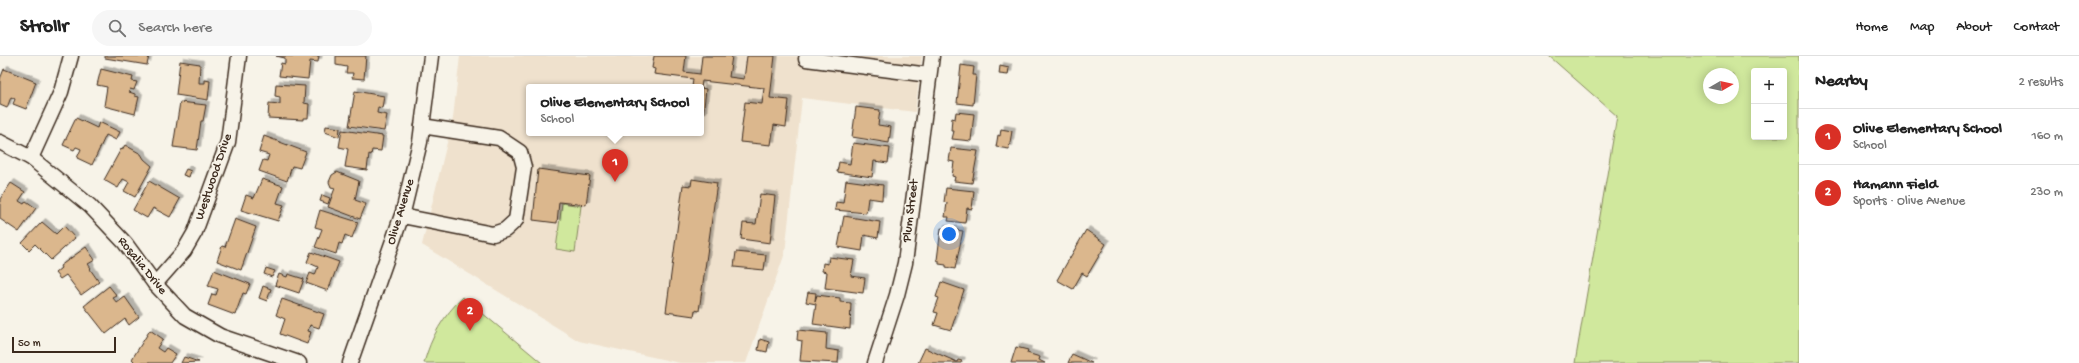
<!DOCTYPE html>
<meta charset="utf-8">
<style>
body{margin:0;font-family:"Gochi Hand",sans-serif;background:#f6f6f6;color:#222}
.controls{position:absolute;right:12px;top:12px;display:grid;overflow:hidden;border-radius:4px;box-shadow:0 2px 10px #0003}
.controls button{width:36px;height:36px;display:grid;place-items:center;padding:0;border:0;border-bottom:1px solid #e0e0e0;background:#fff;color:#222;font:20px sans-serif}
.compass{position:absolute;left:1703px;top:12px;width:36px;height:36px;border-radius:50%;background:#fff;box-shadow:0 2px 10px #0003;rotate:81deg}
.scale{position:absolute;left:12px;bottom:10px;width:104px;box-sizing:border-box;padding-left:4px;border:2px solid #3b2a1e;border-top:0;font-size:11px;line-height:14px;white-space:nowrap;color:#3b2a1e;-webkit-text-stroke:3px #f7f3e8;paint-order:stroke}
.you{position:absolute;left:949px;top:178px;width:14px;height:14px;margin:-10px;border:3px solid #fff;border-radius:50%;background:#1a73e8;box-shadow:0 0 0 6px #1a73e833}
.badge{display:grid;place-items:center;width:26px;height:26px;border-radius:50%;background:#d93025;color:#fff;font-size:13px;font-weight:700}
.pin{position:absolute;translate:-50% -33px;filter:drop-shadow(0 1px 2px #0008)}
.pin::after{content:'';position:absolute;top:21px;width:14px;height:12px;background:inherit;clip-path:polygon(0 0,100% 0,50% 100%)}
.popup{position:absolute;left:526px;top:28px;width:178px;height:52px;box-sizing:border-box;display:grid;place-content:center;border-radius:4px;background:#fff;filter:drop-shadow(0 1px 3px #0005);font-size:13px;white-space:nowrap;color:#767676}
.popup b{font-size:15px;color:#222}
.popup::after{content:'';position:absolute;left:50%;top:100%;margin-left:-8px;border:8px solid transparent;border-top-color:#fff}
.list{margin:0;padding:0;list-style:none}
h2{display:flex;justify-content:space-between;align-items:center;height:52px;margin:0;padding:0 16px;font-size:17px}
h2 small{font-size:13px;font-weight:400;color:#767676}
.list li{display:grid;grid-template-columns:26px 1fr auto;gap:12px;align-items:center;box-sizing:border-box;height:56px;padding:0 16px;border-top:1px solid #e0e0e0}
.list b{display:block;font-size:15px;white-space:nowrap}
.list p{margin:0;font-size:13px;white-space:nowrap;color:#767676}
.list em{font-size:13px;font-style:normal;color:#767676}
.icon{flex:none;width:22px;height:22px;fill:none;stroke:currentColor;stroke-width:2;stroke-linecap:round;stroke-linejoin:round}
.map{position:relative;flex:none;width:1799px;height:307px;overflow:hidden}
header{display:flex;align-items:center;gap:24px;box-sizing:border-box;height:56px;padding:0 20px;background:#fff;border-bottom:1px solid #e0e0e0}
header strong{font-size:19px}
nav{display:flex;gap:22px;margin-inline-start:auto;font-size:14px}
.search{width:280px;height:36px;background:#f6f6f6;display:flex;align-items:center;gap:10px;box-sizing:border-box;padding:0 14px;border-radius:22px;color:#767676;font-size:15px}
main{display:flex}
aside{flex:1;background:#fff}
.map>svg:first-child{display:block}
</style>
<header>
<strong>Strollr</strong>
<div class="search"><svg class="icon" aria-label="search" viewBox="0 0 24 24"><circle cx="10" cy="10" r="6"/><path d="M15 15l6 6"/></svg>Search here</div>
<nav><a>Home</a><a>Map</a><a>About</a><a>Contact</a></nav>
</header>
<main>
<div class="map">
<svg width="1799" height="307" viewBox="0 0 1799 307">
<defs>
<filter id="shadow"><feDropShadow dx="3.5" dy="-3.5" stdDeviation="0" flood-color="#0004"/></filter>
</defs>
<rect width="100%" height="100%" fill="#f7f3e8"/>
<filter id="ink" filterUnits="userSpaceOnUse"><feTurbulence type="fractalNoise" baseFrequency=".025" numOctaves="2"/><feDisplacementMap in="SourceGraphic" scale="8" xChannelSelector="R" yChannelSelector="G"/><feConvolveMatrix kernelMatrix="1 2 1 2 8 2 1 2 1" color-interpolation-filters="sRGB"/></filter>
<g filter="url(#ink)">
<path fill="#efe1cd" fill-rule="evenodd" d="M460,0H922L915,56L802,42L785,197L746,307H680L579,285L422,189L453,62ZM529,31H701V77H529Z"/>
<g fill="#d0e89d" stroke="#86895e" fill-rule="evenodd">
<path d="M1549,0H1799V307H1575L1617,60ZM1754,15H1784V81H1754ZM1709,18H1733V42H1709Z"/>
<path d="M562,147L581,150L575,196L556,193Z"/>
<path d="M463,241L542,307H424C431,281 443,260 463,241Z"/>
</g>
<g fill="#dbb78d" stroke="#3b2a1e" filter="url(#shadow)">
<path d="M105,0H149L147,9L105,2Z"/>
<path d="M276,0H319L318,6L310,5L308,23L279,20L281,7L285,8V2Z"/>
<path d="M336,0H366L364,23L352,22L353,17H346L347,11L336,9Z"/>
<path d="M654,0H686L684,16L700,18L702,0H732L729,21L744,23L747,0H775L770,42L789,44L786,71L774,69L771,89L740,86L745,46L762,48L764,32L702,25L701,32L706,33L703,60H701V31H692L693,23L654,18L655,13L652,12Z"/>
<path d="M180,5L200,8L199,27H205V24L210,25L208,44L176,39Z"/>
<path d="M961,9L974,11L973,19H976L973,49L957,47Z"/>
<path d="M1000,10L1009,12L1008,19L999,18Z"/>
<path d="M4,13L36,26L26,53L13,48L15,43L11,41L7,52L0,49V23Z"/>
<path d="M101,13L133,21L132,25L137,26L134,34L130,33L129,36L135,38V40L139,41L135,58L104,50L107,31L97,29Z"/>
<path d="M276,28L305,30L304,47L309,48L308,62H303V64L268,62L269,47L280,48V41L275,40Z"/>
<path d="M355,35L384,40L382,52L378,51L377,57L387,59L384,75L349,70Z"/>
<path d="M180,46L206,49L203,65H201L197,94L173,91Z"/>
<path d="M856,51L880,54L878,69L891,71L889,87L852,81Z"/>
<path d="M956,56L974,58L971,85L952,83L954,75H951L952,62L955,63Z"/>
<path d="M76,62L97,72L99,66L120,76L116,84L106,79L92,109L77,102L81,93L76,91L74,94L63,89Z"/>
<path d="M326,70L340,72L339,81L325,76Z"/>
<path d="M1001,73L1012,75L1009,93L996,91L998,79L1000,80Z"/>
<path d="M342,74L383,80L381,95L372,94L371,99L369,98L367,114L345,111L348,93L339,91Z"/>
<path d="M264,80L306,96L300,112L292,110L287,125L259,115L263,104L267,105L269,99L259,96Z"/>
<path d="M853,87L890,92L888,107L874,105L872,121L837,116L839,106L850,108Z"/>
<path d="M125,89L141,98L144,103L152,110L135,141L124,135L129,126L123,123L118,132L104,124L121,93L122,94Z"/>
<path d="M951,92L978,95L972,127L954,125L955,121L952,120L954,106L949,105Z"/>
<path d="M186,113L191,115L189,121L183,119Z"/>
<path d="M538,113L590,120L586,149L559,146L557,167L533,164Z"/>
<path d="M337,116L359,125L355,144L366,148L360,163L328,151L335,132L331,131L329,126L332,119Z"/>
<path d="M262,123L283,130L277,147L284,149L278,165L241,154L246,139L254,142Z"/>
<path d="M692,123L717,127L699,255L695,254L694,260L666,256L683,129L691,130Z"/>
<path d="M846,124L883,129L882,144L868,142L866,157L835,154L836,146L843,147Z"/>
<path d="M149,125L180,143L170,161L153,152L147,162L133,154Z"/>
<path d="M11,127L25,136L19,145L24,148L26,145L36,152L19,176L0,163V143Z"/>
<path d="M946,132L974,135L972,153L967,152L965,167L948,165L949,161H945L947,147L944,146Z"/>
<path d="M760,138L775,140L770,187L741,183L743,167L756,168Z"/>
<path d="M322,139L330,142L328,148L320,145Z"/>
<path d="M320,154L358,166L352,182L345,179L342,188L339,187L336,198L315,191L322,173L315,171Z"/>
<path d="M844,160L880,166L878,182L864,179L862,195L838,191Z"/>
<path d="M235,163L256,171L241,214L217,205L222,190L225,191Z"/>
<path d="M42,166L56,178L64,170L75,182L51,204L35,188L29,194L22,187Z"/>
<path d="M941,172L963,175L955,213L946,211V209L939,208V205L937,204Z"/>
<path d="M1086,174L1106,188L1087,220L1082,217L1073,233L1057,224Z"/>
<path d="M86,191L95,204L88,208L91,212L90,213L99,226L81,239L66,219L60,223L55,217L61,212L60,210Z"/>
<path d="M311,196L339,206L328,235L306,227L310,217L315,219L318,211L307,206Z"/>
<path d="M736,196L766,199L764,214L734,211Z"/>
<path d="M829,201L854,204L851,220L865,222L863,237L825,232L827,216L822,215L823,207L828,208Z"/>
<path d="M266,212L275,215L272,221L264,218Z"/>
<path d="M214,214L250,228L246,238L243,237L235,259L208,249L212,238L216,239L218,233L208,230Z"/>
<path d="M279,218L287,221L288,218L304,223L299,237L275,229Z"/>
<path d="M941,226L964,234L951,274L934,269L938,257L934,256L939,242L936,241Z"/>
<path d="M109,230L117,240L113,242L117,247L125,241L139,261L129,269L125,263L106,278L84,250Z"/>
<path d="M263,230L271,233L267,245L259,242Z"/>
<path d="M808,236L816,237L815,245L817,239L840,242V246L851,247L850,273L813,268L816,248L806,246Z"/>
<path d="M282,243L324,258L319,272L310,269L308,275L311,276L307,288L280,278L285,263L276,259Z"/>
<path d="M150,274L163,283L157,292L163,296L166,292L176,298L170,307H132L134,305L132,303Z"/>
<path d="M798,274L827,277L826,293L839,295L838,307L800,305L802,285L797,284Z"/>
<path d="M760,283L769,286L767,296L758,294Z"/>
<path d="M1016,291L1028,294L1027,297L1040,301L1039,304L1045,307H1011Z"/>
<path d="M925,292L957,306L958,304L962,305L961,307H918Z"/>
<path d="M1072,298L1092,307H1068Z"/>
<path d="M184,301L199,306L181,307Z"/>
</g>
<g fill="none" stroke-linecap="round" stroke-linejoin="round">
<g stroke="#3b2a1e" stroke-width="17">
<g id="minor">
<path d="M806,3L929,19"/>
<path d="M0,86L31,102L90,150L125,187L155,228L185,260L220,280L299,307"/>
<path d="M31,102L61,36L71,0"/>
<path d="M402,160L493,178L505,174L516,164L524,111L520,96L499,82L422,70"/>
<path d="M155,228L184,195L195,176L228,86L239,0"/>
<path d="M350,307L403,156L420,86L431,0"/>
<path d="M875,307L897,239L905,207L932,0"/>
</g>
</g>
<use href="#minor" stroke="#f7f3e8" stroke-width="14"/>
</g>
</g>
<g text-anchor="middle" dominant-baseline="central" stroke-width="3.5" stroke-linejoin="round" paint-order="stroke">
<g font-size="13" fill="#3b2a1e" stroke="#f7f3e8">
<text transform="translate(214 121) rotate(-71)">Westwood Drive</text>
<text transform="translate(911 155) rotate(-83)">Plum Street</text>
<text transform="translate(401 156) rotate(-73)">Olive Avenue</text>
<text transform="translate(142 210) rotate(51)">Rosalia Drive</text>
</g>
</g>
</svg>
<div class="controls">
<button>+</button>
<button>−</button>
</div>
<svg class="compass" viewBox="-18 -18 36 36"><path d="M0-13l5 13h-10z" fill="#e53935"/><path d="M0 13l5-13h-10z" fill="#767676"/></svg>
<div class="scale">50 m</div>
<div class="you"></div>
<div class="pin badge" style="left:615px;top:126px">1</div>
<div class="popup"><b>Olive Elementary School</b>School</div>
<div class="pin badge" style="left:470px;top:275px">2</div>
</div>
<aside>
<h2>Nearby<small>2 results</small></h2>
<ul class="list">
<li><span class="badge">1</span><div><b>Olive Elementary School</b><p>School</p></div><em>160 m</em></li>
<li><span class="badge">2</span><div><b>Hamann Field</b><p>Sports · Olive Avenue</p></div><em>230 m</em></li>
</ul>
</aside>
</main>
